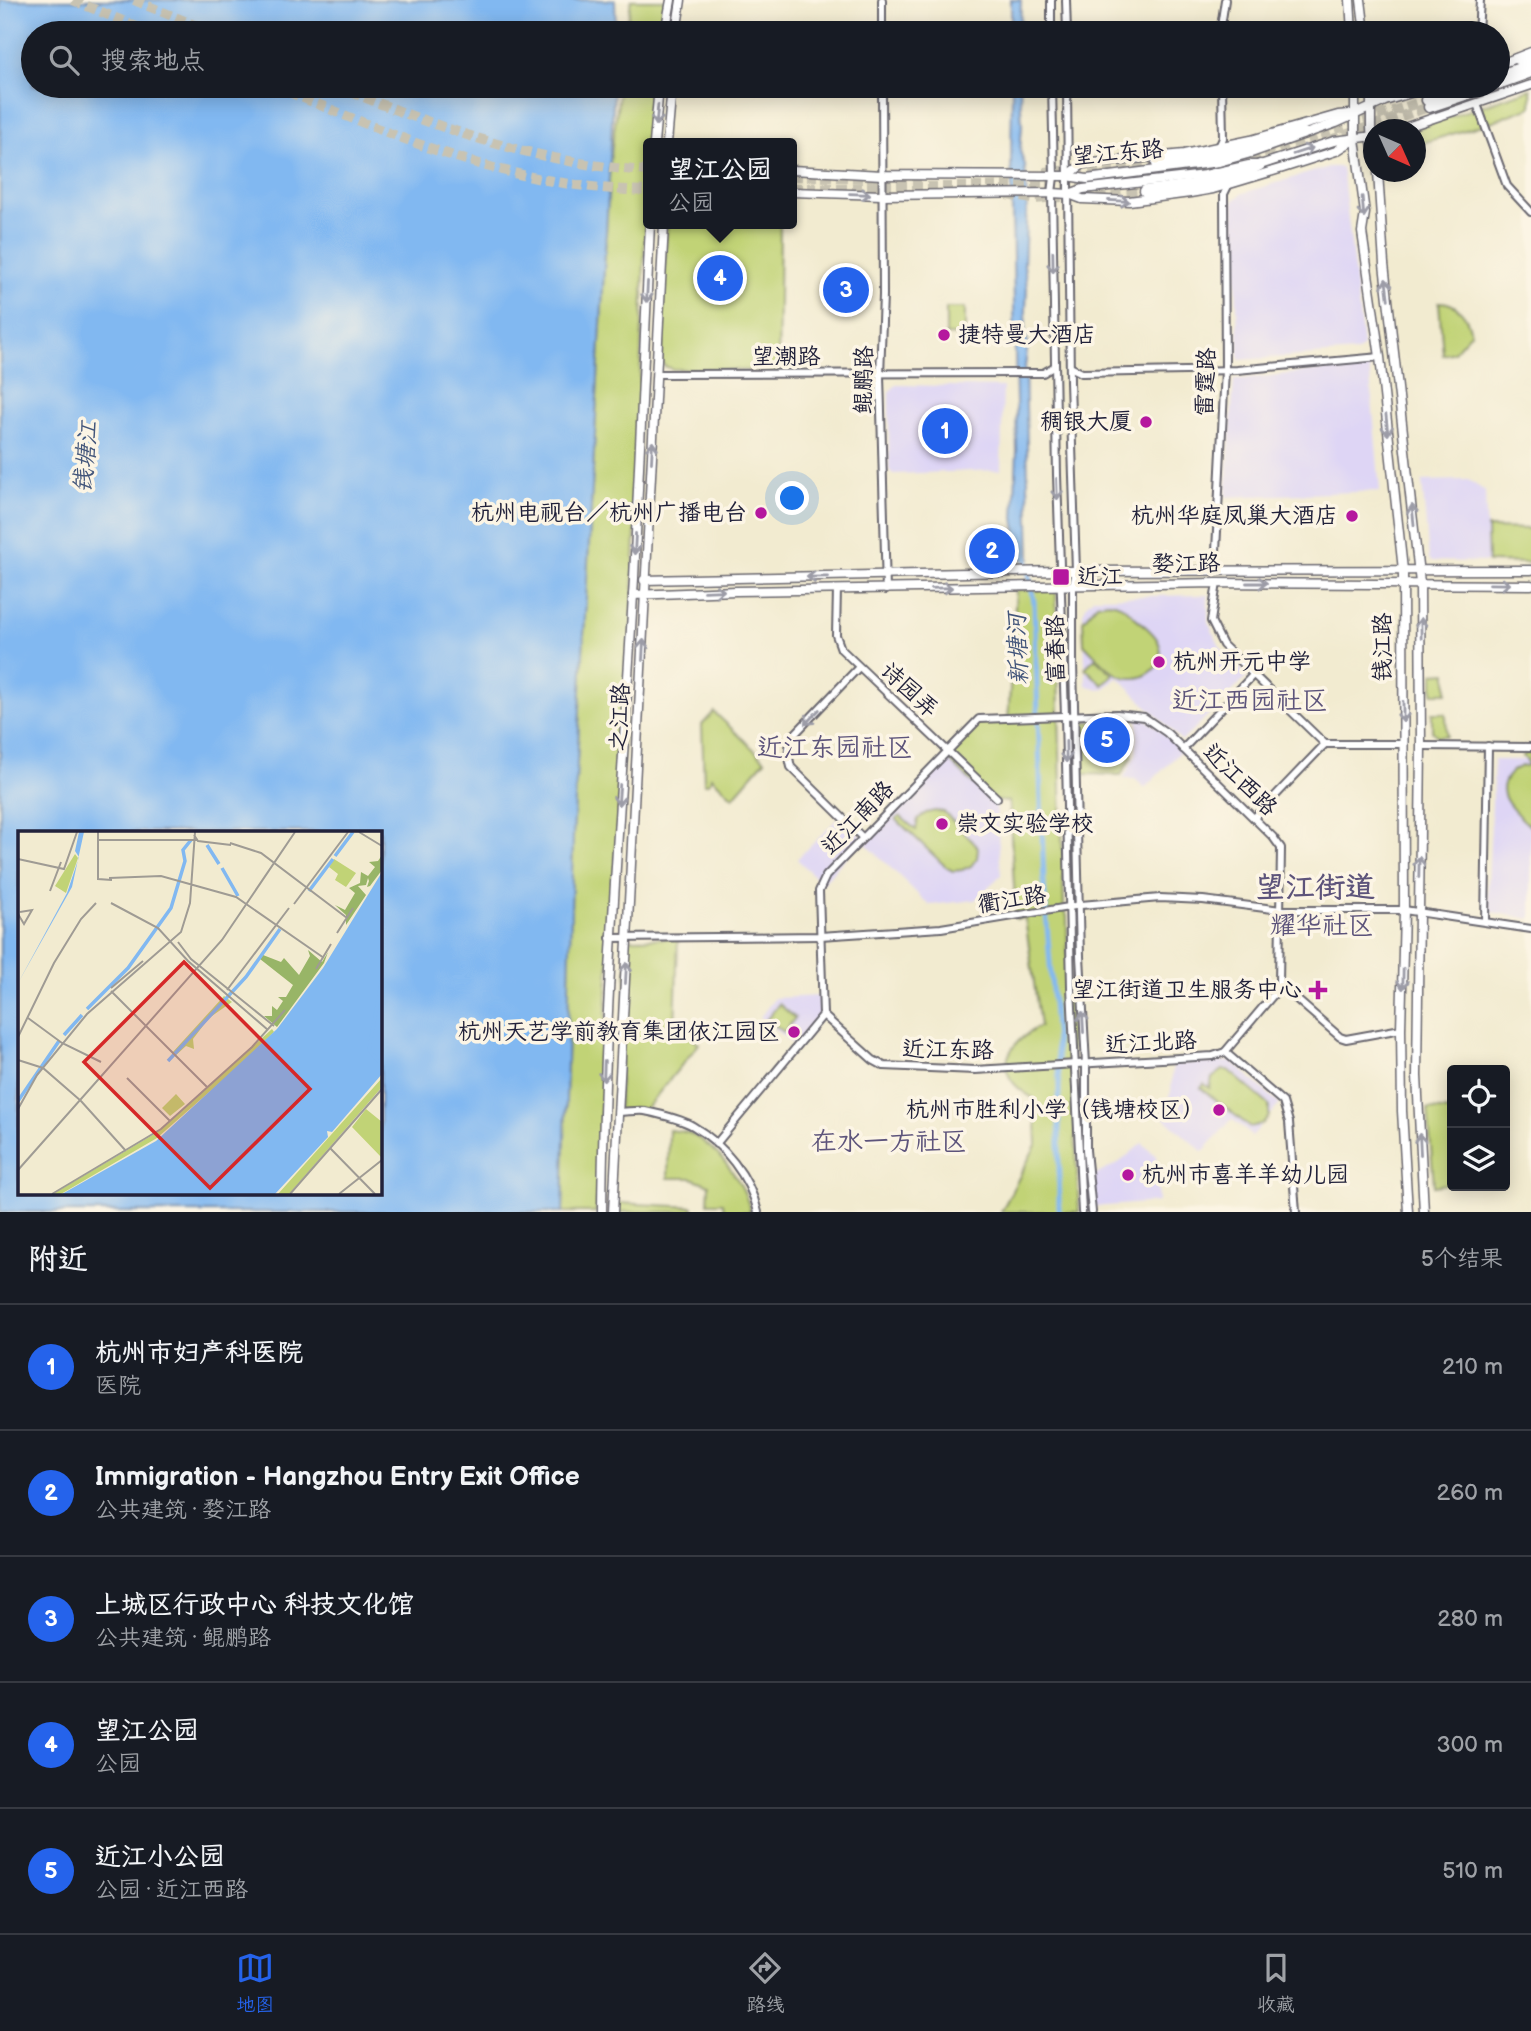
<!DOCTYPE html>
<html lang="zh">
<meta charset="utf-8">
<style>
body{margin:0;font-family:"Balsamiq Sans","LXGW WenKai TC",sans-serif;background:#20242c;color:#f1f3f6}
.controls{position:absolute;right:21px;bottom:21px;display:grid;overflow:hidden;border-radius:7px;box-shadow:0 4px 18px #0003}
.controls button{width:63px;height:63px;display:grid;place-items:center;padding:0;border:0;border-bottom:2px solid #363941;background:#171b24;color:#f1f3f6;font:35px sans-serif}
.compass{position:absolute;left:1363px;top:119px;width:63px;height:63px;border-radius:50%;background:#171b24;box-shadow:0 4px 18px #0003;rotate:135deg}
.you{position:absolute;left:793px;top:499px;width:24px;height:24px;margin:-18px;border:5px solid #fff;border-radius:50%;background:#1a73e8;box-shadow:0 0 0 10px #1a73e833}
.badge{display:grid;place-items:center;width:46px;height:46px;border-radius:50%;background:#2563eb;color:#fff;font-size:23px;font-weight:700}
.pin{position:absolute;translate:-50% -50%;border:4px solid #fff;box-shadow:0 2px 7px #0006}
.popup{position:absolute;left:643px;top:138px;width:154px;height:91px;box-sizing:border-box;display:grid;place-content:center;border-radius:7px;background:#171b24;filter:drop-shadow(0 2px 5px #0005);font-size:23px;white-space:nowrap;color:#9ea1a6}
.popup b{font-size:26px;color:#f1f3f6}
.popup::after{content:'';position:absolute;left:50%;top:100%;margin-left:-14px;border:14px solid transparent;border-top-color:#171b24}
.list{margin:0;padding:0;list-style:none}
h2{display:flex;justify-content:space-between;align-items:center;height:91px;margin:0;padding:0 28px;font-size:30px}
h2 small{font-size:23px;font-weight:400;color:#9ea1a6}
.list li{display:grid;grid-template-columns:46px 1fr auto;gap:21px;align-items:center;box-sizing:border-box;height:126px;padding:0 28px;border-top:2px solid #363941}
.list b{display:block;font-size:26px;white-space:nowrap}
.list p{margin:0;font-size:23px;white-space:nowrap;color:#9ea1a6}
.list em{font-size:23px;font-style:normal;color:#9ea1a6}
.icon{flex:none;width:38px;height:38px;fill:none;stroke:currentColor;stroke-width:2;stroke-linecap:round;stroke-linejoin:round}
.map{position:relative;flex:none;width:1531px;height:1212px;overflow:hidden}
.search{position:absolute;background:#171b24;box-shadow:0 4px 18px #0003;left:21px;right:21px;top:21px;height:77px;display:flex;align-items:center;gap:18px;box-sizing:border-box;padding:0 24px;border-radius:38px;color:#9ea1a6;font-size:26px}
.sheet{height:721px;background:#171b24}
nav{display:flex;justify-content:space-around;align-items:center;box-sizing:border-box;height:98px;border-top:2px solid #363941;background:#171b24;font-size:19px;color:#9ea1a6}
nav a{display:grid;justify-items:center;gap:4px}
nav .on{color:#2563eb}
.map>svg:first-child{display:block}
</style>
<div class="map">
<svg width="1531" height="1212" viewBox="0 0 1531 1212">
<rect width="100%" height="100%" fill="#fcf5e5"/>
<filter id="ink" filterUnits="userSpaceOnUse"><feTurbulence type="fractalNoise" baseFrequency=".0143" numOctaves="2"/><feDisplacementMap in="SourceGraphic" scale="14" xChannelSelector="R" yChannelSelector="G"/><feConvolveMatrix kernelMatrix="1 2 1 2 8 2 1 2 1" color-interpolation-filters="sRGB"/></filter>
<filter id="wash" filterUnits="userSpaceOnUse"><feTurbulence type="fractalNoise" baseFrequency=".00686" numOctaves="4" result="noise"/><feDisplacementMap in="SourceGraphic" scale="28" xChannelSelector="R" yChannelSelector="G"/><feGaussianBlur stdDeviation="1.57" result="paint"/><feColorMatrix in="noise" values="0 0 0 0 0 0 0 0 0 0 0 0 0 0 0 0 0 1.4 0 .05"/><feComposite in="paint" operator="in"/></filter>
<g filter="url(#wash)">
<rect width="100%" height="100%" fill="#f2ebd0"/>
<g fill="#ded5f5">
<path d="M1329,167H1342L1363,346L1358,352L1239,360L1233,201L1243,193Z"/>
<path d="M1369,365L1380,491L1226,497L1234,380Z"/>
<path d="M896,385L1003,387L1001,470L893,474L889,470V392Z"/>
<path d="M1468,480L1485,491L1488,562L1431,561L1429,558L1422,481Z"/>
<path d="M1208,595V622L1220,647L1248,676L1182,741L1118,677L1105,688L1098,690L1086,685L1083,612L1087,604L1094,597Z"/>
<path d="M1138,717H1144L1183,749L1145,788L1135,779H1123L1136,754Z"/>
<path d="M949,758L996,803L1001,875L975,900L929,905L866,844Z"/>
<path d="M1494,760H1531V919L1487,911Z"/>
<path d="M840,816L863,838L822,884L797,859Z"/>
<path d="M822,996L823,1015L796,1047L760,1017L775,998Z"/>
<path d="M1231,1061L1280,1104L1252,1136L1232,1119L1203,1152L1161,1115L1171,1092L1173,1064Z"/>
<path d="M1142,1143L1156,1156L1158,1202L1092,1207L1090,1178L1120,1162Z"/>
</g>
<g fill="#c1d376" stroke="#727a58" stroke-width="2">
<path d="M631,0H665L660,33H626Z"/>
<path d="M620,86H654L648,143L633,595L610,938L596,1212H563L573,836L610,162Z"/>
<path d="M1531,89V107L1485,124L1416,145V130H1411Z"/>
<path d="M667,224H780L778,371L672,369L664,366L661,358Z"/>
<path d="M1439,302C1457,302 1468,316 1471,333L1454,352L1443,355Z"/>
<path d="M946,308H965V336L946,335Z"/>
<path d="M1487,528L1531,529V563L1488,562Z"/>
<path d="M1016,590H1056L1064,910L1067,916L1068,985L1079,1212H1001L1037,1143L1035,1099C991,1076 1003,1046 1040,1026L1025,918L1016,919L1009,801H991L943,754L974,723L1008,721Z"/>
<path d="M1108,602C1121,603 1126,608 1135,617C1142,624 1154,632 1158,641C1170,667 1140,687 1117,674C1105,667 1094,654 1084,644L1083,620L1097,604Z"/>
<path d="M1095,658L1113,674L1103,685L1085,668Z"/>
<path d="M1447,672V693H1433V673Z"/>
<path d="M714,712L765,760L733,797L711,777L710,782L704,784L702,725Z"/>
<path d="M1432,713H1444L1446,716L1447,736H1437L1432,731Z"/>
<path d="M1081,722L1132,723V756L1121,775L1081,774Z"/>
<path d="M1527,752L1531,755V827C1523,820 1514,812 1508,803C1495,784 1511,766 1530,765L1523,756Z"/>
<path d="M935,811L944,812L978,847L977,858L971,866L962,870L953,871L947,868L896,819L900,816L916,830L918,819L926,813Z"/>
<path d="M678,938L675,1025L699,1044L644,1111L618,1112L628,939Z"/>
<path d="M779,1004L795,1018L784,1032L767,1019Z"/>
<path d="M1223,1070H1228L1269,1105V1116L1262,1124L1250,1127L1201,1088L1204,1084L1210,1088L1212,1078Z"/>
<path d="M1428,1109L1452,1111V1183L1434,1186Z"/>
<path d="M669,1130C676,1131 685,1131 691,1134C717,1147 746,1183 750,1212H724L723,1203H708L709,1185L692,1178H668Z"/>
<path d="M618,1203L693,1207V1212H618Z"/>
</g>
<g fill="#81b8f1" stroke="#526d96" stroke-width="2" fill-rule="evenodd">
<path d="M0,0H615L616,33H33V86H614L573,836L563,1212H0ZM19,832H380V1193H19Z"/>
<path d="M1011,0H1021L1020,33H1011Z"/>
<path d="M1012,86H1020L1022,126L1020,151L1025,165L1027,204L1024,265L1027,287L1025,332L1028,343L1025,367L1030,559H1020L1014,518L1017,451L1011,161Z"/>
</g>
<g fill="none" stroke-linecap="round" stroke-linejoin="round">
<path stroke="#81b8f1" stroke-width="5" d="M1025,552L1034,602L1044,885L1059,1081V1212"/>
</g>
</g>
<g filter="url(#ink)">
<g fill="none" stroke-linecap="round" stroke-linejoin="round">
<g stroke="#c8c3b2" stroke-width="10" stroke-dasharray="10 5" stroke-linecap="butt">
<path d="M73,0L151,33"/>
<path d="M134,0L213,33"/>
<path d="M275,86C401,139 508,187 648,191"/>
<path d="M337,86C437,128 539,164 648,171"/>
<path d="M1330,140L1429,107"/>
<path d="M1249,157L1427,100"/>
<path d="M1044,172L1157,164"/>
<path d="M792,176L921,179"/>
<path d="M1139,176L1200,168"/>
<path d="M792,188L1089,186"/>
<path d="M1007,195L1033,199L1145,191"/>
</g>
<g stroke="#6b686f" stroke-width="10">
<g id="minor">
<path d="M882,0V33"/>
<path d="M1051,0V33"/>
<path d="M1066,0L1067,33"/>
<path d="M1220,33L1225,0"/>
<path d="M1478,33L1480,0"/>
<path d="M882,86L883,295L880,375L886,590"/>
<path d="M1052,86L1054,177L1052,193L1057,475L1065,716L1071,987L1082,1212"/>
<path d="M1067,86L1070,382L1076,571L1073,586V663L1080,956L1086,1064V1150L1092,1212"/>
<path d="M1477,104L1507,186L1531,212"/>
<path d="M1219,147L1223,138L1222,86"/>
<path d="M1070,367L1082,373L1237,370L1380,357"/>
<path d="M656,374L1043,373L1055,366"/>
<path d="M1215,571L1225,370L1224,194L1229,184"/>
<path d="M1217,583L1211,621L1223,645L1325,744"/>
<path d="M837,589L836,635L841,649L997,798"/>
<path d="M859,667L793,736C787,748 788,755 791,767L863,838"/>
<path d="M1117,714L1144,717L1167,733L1273,837L1281,848L1279,984L1274,994L1225,1052L1213,1056L975,1070L884,1066L873,1060L823,1015L819,891L826,876L979,719Z"/>
<path d="M1325,744H1403"/>
<path d="M1421,746L1531,747"/>
<path d="M1183,749L1253,675"/>
<path d="M1254,818L1325,744"/>
<path d="M1485,921L1488,746"/>
<path d="M610,938L820,936L941,928L1081,905L1160,898L1203,900L1281,910H1404L1531,929"/>
<path d="M1279,984L1340,1037L1346,1039L1401,1029"/>
<path d="M1225,1052L1283,1102L1289,1122L1296,1212"/>
<path d="M618,1112C627,1112 637,1110 645,1111C659,1114 681,1119 693,1126C724,1144 750,1177 758,1212"/>
<path d="M716,1144L823,1015"/>
</g>
</g>
<g stroke="#6b686f" stroke-width="11">
<g id="major">
<path d="M1350,0L1352,33"/>
<path d="M1361,0L1365,33"/>
<path d="M665,33L671,0"/>
<path d="M676,33L681,0"/>
<path d="M1498,65L1531,52"/>
<path d="M1355,86V139L1365,213L1362,232L1380,357L1403,570L1404,910L1401,1029L1402,1111L1408,1212"/>
<path d="M1370,86C1373,108 1368,130 1374,152"/>
<path d="M1398,130L1531,85"/>
<path d="M654,143L659,86"/>
<path d="M667,143L672,86"/>
<path d="M792,170L882,175L1067,176L1087,179L1219,162L1251,153L1336,123L1385,101L1433,86"/>
<path d="M1378,172L1384,264L1420,583L1421,746L1417,1076L1424,1212"/>
<path d="M1067,176L1083,164L1184,154L1251,140L1338,115L1350,114"/>
<path d="M792,192L882,195L1052,193L1069,194L1082,199L1129,201L1190,193L1213,189L1283,168L1336,151L1355,139"/>
<path d="M1069,194L1083,189L1205,175L1249,165H1260L1334,141L1374,136"/>
<path d="M644,580L1059,571L1531,570"/>
<path d="M633,595L736,591L1217,583L1531,585"/>
<path d="M602,1212C604,1000 622,789 634,578C640,460 645,342 650,224"/>
<path d="M613,1212L664,224"/>
</g>
</g>
<g stroke="#6b686f" stroke-width="13">
<g id="highway">
<path d="M1517,59L1531,57"/>
<path d="M1498,76L1531,64"/>
<path d="M1498,84L1531,72"/>
<path d="M1427,100L1470,86"/>
<path d="M1429,107L1492,86"/>
<path d="M1157,164L1225,153L1304,133"/>
<path d="M1145,191C1182,186 1227,184 1260,165"/>
</g>
</g>
<use href="#minor" stroke="#fff" stroke-width="6"/>
<use href="#major" stroke="#fff" stroke-width="8"/>
<use href="#highway" stroke="#fff" stroke-width="10"/>
</g>
<defs><path id="oneway-shaft" d="M-6 0H5M1.5-3L5.5 0L1.5 3" fill="none" stroke-width="1.6" stroke-linecap="round" stroke-linejoin="round" transform="scale(1.75)"/></defs>
<g stroke="#9c9ca7">
<use href="#oneway-shaft" transform="translate(657 115) rotate(95)"/>
<use href="#oneway-shaft" transform="translate(1303 151) rotate(-18)"/>
<use href="#oneway-shaft" transform="translate(860 194) rotate(2)"/>
<use href="#oneway-shaft" transform="translate(1119 201) rotate(3)"/>
<use href="#oneway-shaft" transform="translate(1363 207) rotate(85)"/>
<use href="#oneway-shaft" transform="translate(1053 262) rotate(89)"/>
<use href="#oneway-shaft" transform="translate(1387 289) rotate(-97)"/>
<use href="#oneway-shaft" transform="translate(647 292) rotate(93)"/>
<use href="#oneway-shaft" transform="translate(1387 425) rotate(84)"/>
<use href="#oneway-shaft" transform="translate(652 452) rotate(-87)"/>
<use href="#oneway-shaft" transform="translate(1057 489) rotate(88)"/>
<use href="#oneway-shaft" transform="translate(1413 515) rotate(-96)"/>
<use href="#oneway-shaft" transform="translate(635 544) rotate(93)"/>
<use href="#oneway-shaft" transform="translate(817 577) rotate(179)"/>
<use href="#oneway-shaft" transform="translate(1257 583)"/>
<use href="#oneway-shaft" transform="translate(1500 584) rotate(1)"/>
<use href="#oneway-shaft" transform="translate(942 588) rotate(-2)"/>
<use href="#oneway-shaft" transform="translate(714 591) rotate(-2)"/>
<use href="#oneway-shaft" transform="translate(1421 628) rotate(-91)"/>
<use href="#oneway-shaft" transform="translate(643 650) rotate(-87)"/>
<use href="#oneway-shaft" transform="translate(1403 712) rotate(90)"/>
<use href="#oneway-shaft" transform="translate(812 717) rotate(134)"/>
<use href="#oneway-shaft" transform="translate(1066 752) rotate(89)"/>
<use href="#oneway-shaft" transform="translate(619 795) rotate(94)"/>
<use href="#oneway-shaft" transform="translate(1419 867) rotate(-89)"/>
<use href="#oneway-shaft" transform="translate(626 973) rotate(-87)"/>
<use href="#oneway-shaft" transform="translate(1403 979) rotate(91)"/>
<use href="#oneway-shaft" transform="translate(1083 1022) rotate(-93)"/>
<use href="#oneway-shaft" transform="translate(604 1071) rotate(92)"/>
<use href="#oneway-shaft" transform="translate(1420 1144) rotate(-93)"/>
</g>
</g>
<g fill="#b5179e" stroke="#fcf5e5" stroke-width="2.5">
<circle cx="944" cy="335" r="7"/>
<circle cx="1146" cy="422" r="7"/>
<circle cx="761" cy="513" r="7"/>
<circle cx="1352" cy="516" r="7"/>
<rect x="1052" y="568" width="18" height="18" rx="3.5"/>
<circle cx="1159" cy="662" r="7"/>
<circle cx="942" cy="824" r="7"/>
<path d="M1314.5 979.5h7v7h7v7h-7v7h-7v-7h-7v-7h7z"/>
<circle cx="794" cy="1032" r="7"/>
<circle cx="1219" cy="1110" r="7"/>
<circle cx="1128" cy="1175" r="7"/>
</g>
<g text-anchor="middle" dominant-baseline="central" stroke-width="7" stroke-linejoin="round" paint-order="stroke">
<g font-size="23" fill="#22223b" stroke="#fcf5e5">
<text transform="translate(1118 153) rotate(-5)">望江东路</text>
<text x="786" y="357">望潮路</text>
<text transform="translate(864 380) rotate(-89)">鲲鹏路</text>
<text transform="translate(1206 382) rotate(-88)">雷霆路</text>
<text transform="translate(1186 564) rotate(-1)">婺江路</text>
<text transform="translate(1383 647) rotate(-90)">钱江路</text>
<text transform="translate(1056 649) rotate(-91)">富春路</text>
<text transform="translate(909 690) rotate(43)">诗园弄</text>
<text transform="translate(620 717) rotate(-87)">之江路</text>
<text transform="translate(1240 780) rotate(44)">近江西路</text>
<text transform="translate(858 818) rotate(-46)">近江南路</text>
<text transform="translate(1012 900) rotate(-9)">衢江路</text>
<text transform="translate(1151 1043) rotate(-3)">近江北路</text>
<text transform="translate(948 1050) rotate(1)">近江东路</text>
</g>
<g font-size="23" fill="#22223b" stroke="#fcf5e5" text-anchor="end">
<text x="958" y="335" text-anchor="start">捷特曼大酒店</text>
<text x="1132" y="422">稠银大厦</text>
<text x="747" y="513">杭州电视台／杭州广播电台</text>
<text x="1338" y="516">杭州华庭凤巢大酒店</text>
<text x="1077" y="577" text-anchor="start">近江</text>
<text x="1173" y="662" text-anchor="start">杭州开元中学</text>
<text x="956" y="824" text-anchor="start">崇文实验学校</text>
<text x="1302" y="990">望江街道卫生服务中心</text>
<text x="780" y="1032">杭州天艺学前教育集团依江园区</text>
<text x="1205" y="1110">杭州市胜利小学（钱塘校区）</text>
<text x="1142" y="1175" text-anchor="start">杭州市喜羊羊幼儿园</text>
</g>
<g font-size="24" font-style="italic" fill="#43567b" stroke="#fcf5e5">
<text transform="translate(86 457) rotate(-85)">钱塘江</text>
<text transform="translate(1018 649) rotate(-92)">新塘河</text>
</g>
<g font-size="26" fill="#5d547b" stroke="#fcf5e5">
<text x="1250" y="701">近江西园社区</text>
<text x="835" y="748">近江东园社区</text>
<text x="1322" y="926">耀华社区</text>
<text x="889" y="1142">在水一方社区</text>
</g>
<g font-size="30" font-weight="bold" fill="#5d547b" stroke="#fcf5e5">
<text x="1315" y="888">望江街道</text>
</g>
</g>
<g transform="translate(18 831)">
<rect width="364" height="364" fill="#f2ebd0"/>
<path d="M57,23L60,27L48,62L37,55ZM316,28L338,42L328,56L317,49L320,43L311,36ZM206,165L214,171L191,187L175,208L176,218L168,215L157,225L154,222ZM254,198L256,201L214,241L139,307L43,363H35L138,302ZM364,247V256L271,363H260ZM158,263L167,273L152,285L144,277ZM348,278L364,291V327L334,296Z" fill="#c1d376"/>
<path d="M364,24V39L352,55L349,56L351,50L350,47L348,54L340,55L348,64L328,94V84L317,74L327,79L337,62L331,57L342,52L343,41L350,45L357,36L351,31L360,30ZM290,119L304,131L310,121L306,132L259,196L246,185H254V175L259,179L265,170L260,166H268L275,154L242,128L245,124L263,131L266,127L281,144L292,125Z" fill="#98b567"/>
<path d="M61,1H66L54,56L0,152L49,62L61,26L57,20ZM364,41V243L314,301L309,300L310,306L257,363H44L138,310L259,198L305,137Z" fill="#81b8f1"/>
<path fill="none" stroke="#81b8f1" stroke-width="3.5" d="M189,14L201,33M317,25L335,1M204,37L220,65M291,60L315,28M69,178L110,137L153,77L167,30L165,19L173,9M46,204L64,184M150,230L228,146L262,98M361,231L351,219L364,147M0,270L41,210"/>
<path fill="none" stroke="#9f9b94" stroke-width="2" d="M80,1V48L94,49M341,1L364,15M176,4L180,10L213,14M80,9H180M212,12L243,22L329,87M0,28L46,38L59,1M91,47L143,45L218,66L306,127M32,60L43,31M93,72L140,97L170,130L250,199M276,73L330,1M0,83L6,93L14,79L2,81M319,102L335,77M160,111L173,128L256,195M298,138L313,113M93,157L125,130M209,159L271,77M93,160L189,256M10,187L44,212L83,231M0,206L36,132L63,88L78,72M0,229L25,237L63,270L108,320M109,247L152,290M0,278L19,244L69,183L163,101L172,72L177,1M312,317L357,363M0,339L204,109L277,1M34,363L143,298L234,216L267,179M272,363L364,258M321,363L364,329"/>
<path fill="#d62828" fill-opacity="0.15" stroke="#d62828" stroke-width="3.5" d="M166,131L292,258L192,357L66,231Z"/>
<rect width="364" height="364" fill="none" stroke="#22223b" stroke-width="3.5"/>
</g>
</svg>
<div class="controls">
<button><svg class="icon" aria-label="locate" viewBox="0 0 24 24"><circle cx="12" cy="12" r="6"/><path d="M12 2v4M12 18v4M2 12h4M18 12h4"/></svg></button>
<button><svg class="icon" aria-label="layers" viewBox="0 0 24 24"><path d="M12 4l9 5-9 5-9-5zM3 14l9 5 9-5"/></svg></button>
</div>
<svg class="compass" viewBox="-18 -18 36 36"><path d="M0-13l5 13h-10z" fill="#e53935"/><path d="M0 13l5-13h-10z" fill="#9ea1a6"/></svg>
<div class="you"></div>
<div class="pin badge" style="left:945px;top:431px">1</div>
<div class="pin badge" style="left:992px;top:551px">2</div>
<div class="pin badge" style="left:846px;top:290px">3</div>
<div class="pin badge" style="left:720px;top:278px">4</div>
<div class="popup"><b>望江公园</b>公园</div>
<div class="pin badge" style="left:1107px;top:740px">5</div>
<div class="search"><svg class="icon" aria-label="search" viewBox="0 0 24 24"><circle cx="10" cy="10" r="6"/><path d="M15 15l6 6"/></svg>搜索地点</div>
</div>
<section class="sheet">
<h2>附近<small>5个结果</small></h2>
<ul class="list">
<li><span class="badge">1</span><div><b>杭州市妇产科医院</b><p>医院</p></div><em>210 m</em></li>
<li><span class="badge">2</span><div><b>Immigration - Hangzhou Entry Exit Office</b><p>公共建筑 · 婺江路</p></div><em>260 m</em></li>
<li><span class="badge">3</span><div><b>上城区行政中心 科技文化馆</b><p>公共建筑 · 鲲鹏路</p></div><em>280 m</em></li>
<li><span class="badge">4</span><div><b>望江公园</b><p>公园</p></div><em>300 m</em></li>
<li><span class="badge">5</span><div><b>近江小公园</b><p>公园 · 近江西路</p></div><em>510 m</em></li>
</ul>
</section>
<nav>
<a class="on"><svg class="icon" aria-label="map" viewBox="0 0 24 24"><path d="M3 6l6-2 6 2 6-2v14l-6 2-6-2-6 2zM9 4v14M15 6v14"/></svg>地图</a>
<a><svg class="icon" aria-label="directions" viewBox="0 0 24 24"><path d="M12 3l9 9-9 9-9-9zM9 14v-3h6M13 9l2 2-2 2"/></svg>路线</a>
<a><svg class="icon" aria-label="saved" viewBox="0 0 24 24"><path d="M7 4h10v16l-5-4-5 4z"/></svg>收藏</a>
</nav>
